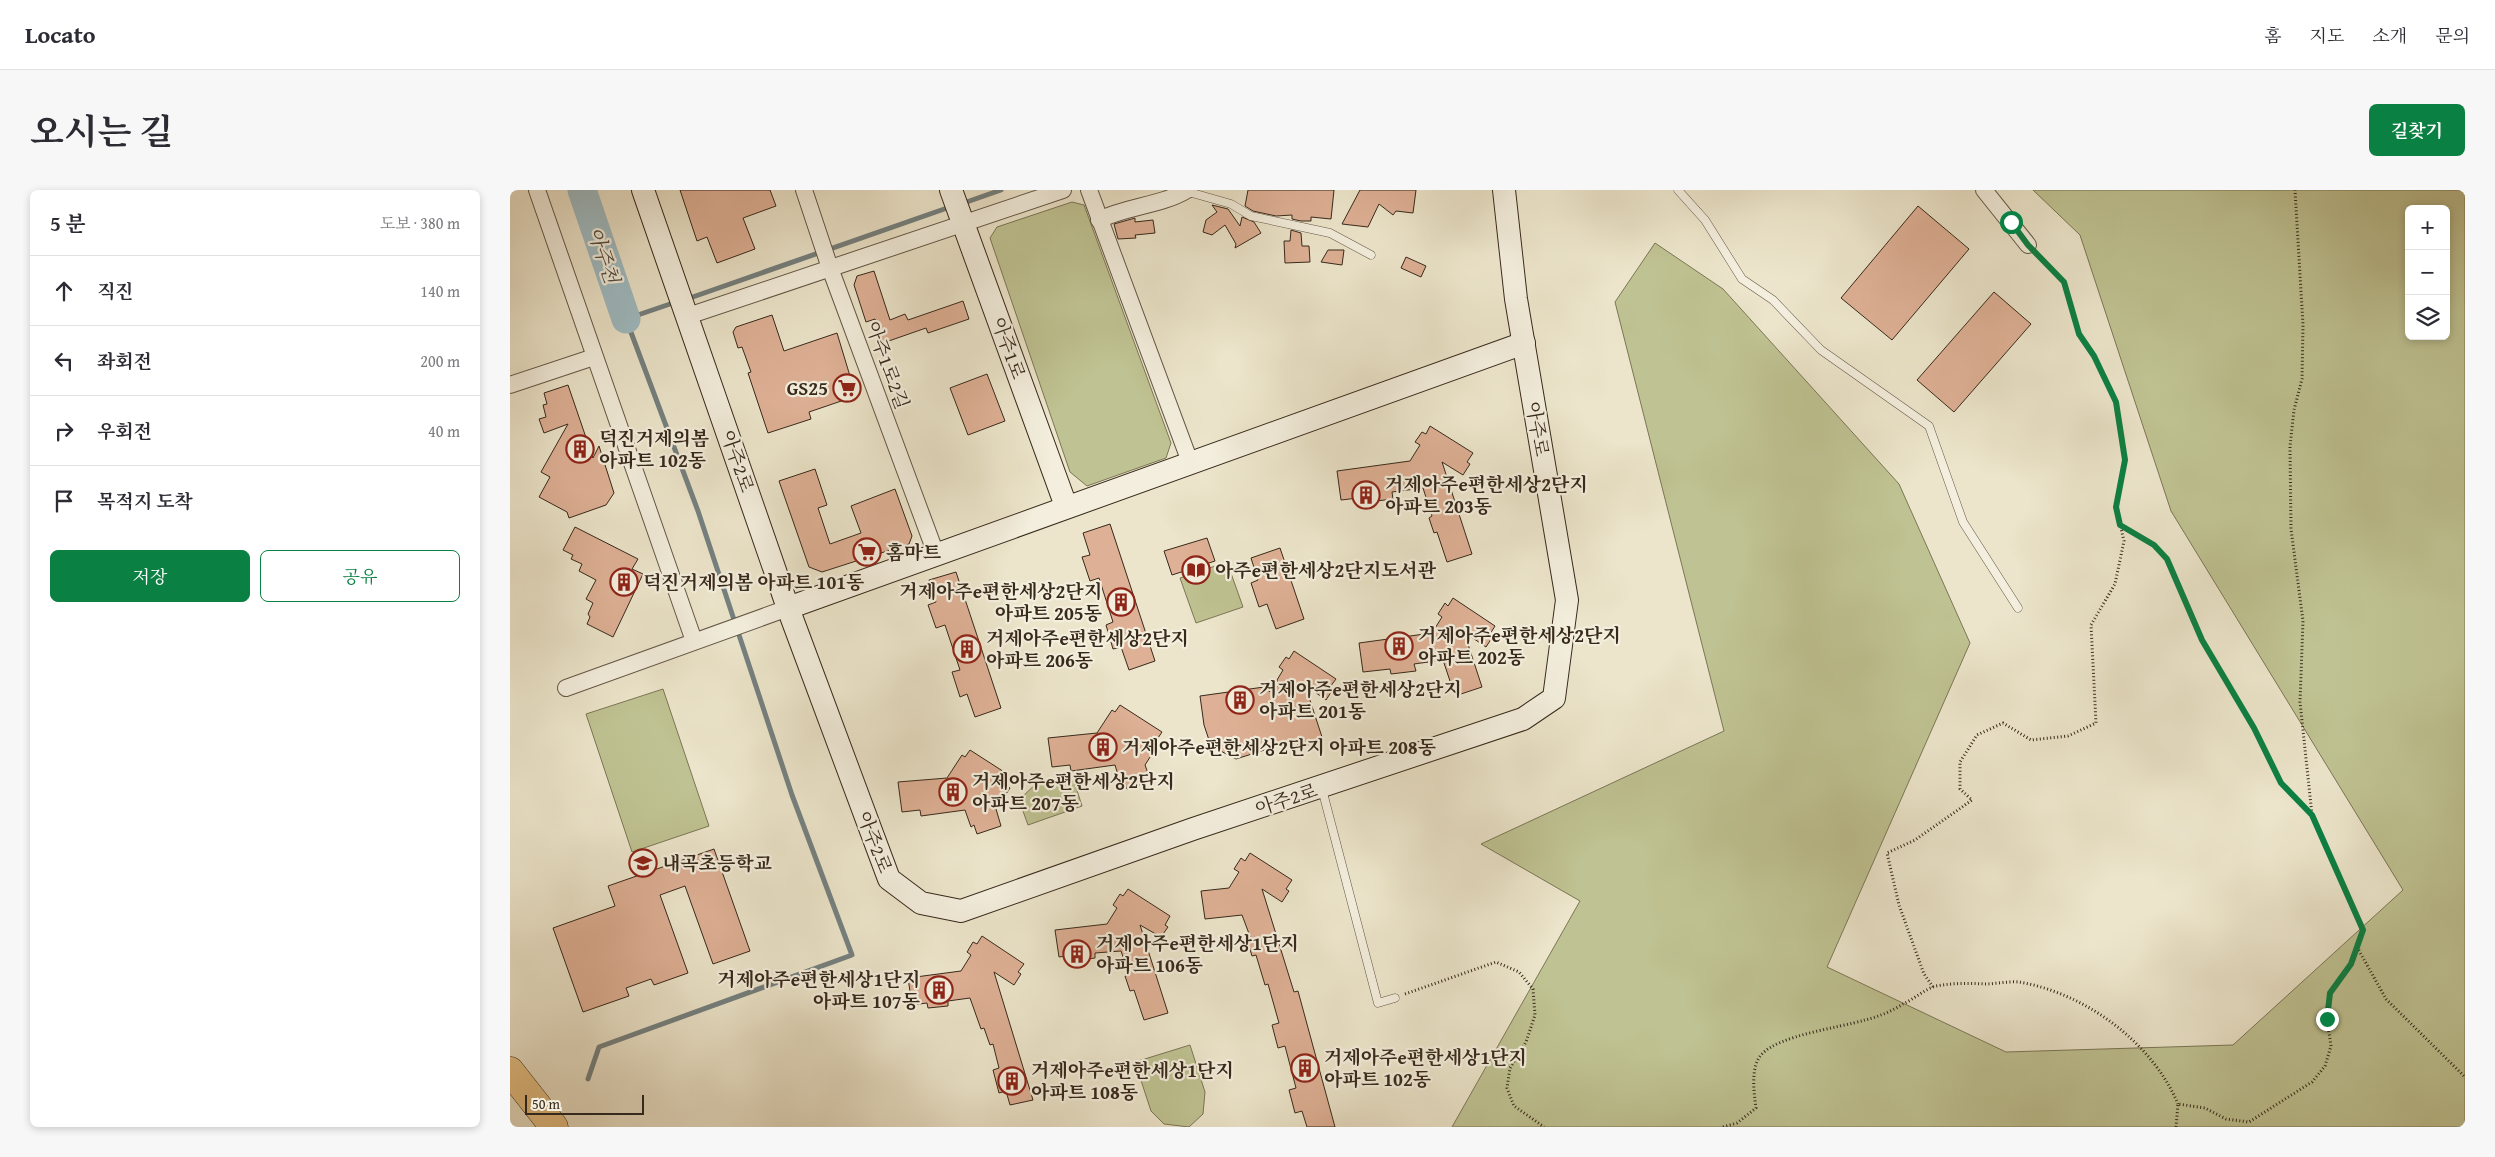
<!DOCTYPE html>
<html lang="ko">
<meta charset="utf-8">
<style>
body{margin:0;font-family:"Gentium Book Plus","Noto Serif KR",serif;background:#f7f7f7;color:#2b2b33}
.controls{position:absolute;right:15px;top:15px;display:grid;overflow:hidden;border-radius:8px;box-shadow:0 2px 8px #0003}
.controls button{width:45px;height:45px;display:grid;place-items:center;padding:0;border:0;border-bottom:1px solid #e1e1e2;background:#fff;color:#2b2b33;font:25px sans-serif}
.scale{position:absolute;left:15px;bottom:12px;width:119px;box-sizing:border-box;padding-left:5px;border:2px solid #37291b;border-top:0;font-size:14px;line-height:18px;white-space:nowrap;color:#37291b;-webkit-text-stroke:4px #f3eedd;paint-order:stroke}
.stop{position:absolute;width:15px;height:15px;margin:-11px;border:4px solid #0b8043;border-radius:50%;background:#fff}
.stop.end{background:#0b8043;border-color:#fff;box-shadow:0 1px 5px #0008}
.list{margin:0;padding:0;list-style:none}
h2{display:flex;justify-content:space-between;align-items:center;height:65px;margin:0;padding:0 20px;font-size:21px}
h2 small{font-size:16px;font-weight:400;color:#7c7c81}
.list li{display:grid;grid-template-columns:32px 1fr auto;gap:15px;align-items:center;box-sizing:border-box;height:70px;padding:0 20px;border-top:1px solid #e1e1e2}
.list b{display:block;font-size:19px;white-space:nowrap}
.list em{font-size:16px;font-style:normal;color:#7c7c81}
.actions{display:flex;gap:10px;padding:15px 20px}
.actions a{flex:1;padding:11px 0;border:1px solid #0b8043;border-radius:8px;text-align:center;font-size:18px;color:#0b8043}
.actions .main{background:#0b8043;color:#fff}
.icon{flex:none;width:28px;height:28px;fill:none;stroke:currentColor;stroke-width:2;stroke-linecap:round;stroke-linejoin:round}
.map{position:relative;flex:none;width:1955px;height:937px;overflow:hidden;border-radius:8px}
header{display:flex;align-items:center;gap:30px;box-sizing:border-box;height:70px;padding:0 25px;background:#fff;border-bottom:1px solid #e1e1e2}
header strong{font-size:24px}
nav{display:flex;gap:28px;margin-inline-start:auto;font-size:18px}
.intro{display:flex;align-items:center;justify-content:space-between;box-sizing:border-box;height:120px;padding:0 30px}
h1{margin:0;font-size:35px}
.button{padding:12px 22px;border-radius:8px;background:#0b8043;color:#fff;font-size:18px;font-weight:700}
main{display:flex;gap:30px;padding:0 30px}
aside{flex:1;background:#fff;border-radius:8px;box-shadow:0 2px 8px #0003}
.map>svg:first-child{display:block}
</style>
<header>
<strong>Locato</strong>
<nav><a>홈</a><a>지도</a><a>소개</a><a>문의</a></nav>
</header>
<div class="intro"><h1>오시는 길</h1><a class="button">길찾기</a></div>
<main>
<aside>
<h2>5 분<small>도보 · 380 m</small></h2>
<ul class="list">
<li><svg class="icon" aria-label="ahead" viewBox="0 0 24 24"><path d="M12 20V5M6 11l6-6 6 6"/></svg><div><b>직진</b></div><em>140 m</em></li>
<li><svg class="icon" aria-label="left" viewBox="0 0 24 24"><path d="M17 20v-9H6M10 6l-5 5 5 5"/></svg><div><b>좌회전</b></div><em>200 m</em></li>
<li><svg class="icon" aria-label="right" viewBox="0 0 24 24"><path d="M7 20v-9h11M14 6l5 5-5 5"/></svg><div><b>우회전</b></div><em>40 m</em></li>
<li><svg class="icon" aria-label="arrive" viewBox="0 0 24 24"><path d="M6 21V4h12l-3 4 3 4H6"/></svg><div><b>목적지 도착</b></div></li>
</ul>
<div class="actions"><a class="main">저장</a><a>공유</a></div>
</aside>
<div class="map">
<svg width="1955" height="937" viewBox="0 0 1955 937">
<rect width="100%" height="100%" fill="#ece5cb"/>
<filter id="stains"><feTurbulence type="fractalNoise" baseFrequency=".004" numOctaves="4"/><feColorMatrix values="0 0 0 0 .2 0 0 0 0 .09 0 0 0 0 .02 0 0 0 .5 -.17"/></filter>
<radialGradient id="worn" r=".72"><stop offset=".6" stop-color="#630" stop-opacity="0"/><stop offset="1" stop-color="#630" stop-opacity=".3"/></radialGradient>
<g fill="#bfc292" stroke="#7b7656" fill-rule="evenodd">
<path d="M1523,0H1955V937H942L1070,711L971,654L1214,541L1105,112L1145,53L1213,99L1389,294L1460,453L1317,777L1496,862L1723,855L1893,700L1661,321L1570,45ZM1899,19H1936V146H1899Z"/>
<path d="M562,12L574,15L661,253L656,268L577,296L560,282L480,48L487,37Z"/>
<path d="M717,372L733,417L686,433L670,388Z"/>
<path d="M153,499L199,636L122,662L76,524Z"/>
<path d="M530,590L564,591L572,616L518,635L509,610Z"/>
<path d="M680,855L695,902L693,924L679,937L654,934L641,921L625,872Z"/>
</g>
<g fill="none" stroke-linecap="round" stroke-linejoin="round">
<g stroke="#758180" stroke-width="5">
<path d="M451,14L491,0"/>
<path d="M177,109L440,17"/>
<path d="M78,889L89,857L342,765L282,605L188,321L116,129L166,112"/>
</g>
<path stroke="#9fbcc3" stroke-width="29" d="M72,0L116,129"/>
</g>
<g fill="#deb095" stroke="#37291b">
<path d="M170,0H260L266,16L233,28L245,59L207,73L197,47L187,51Z"/>
<path d="M738,0H824L821,29L801,27V31H791L782,29V25L766,26L743,21L735,16Z"/>
<path d="M850,0H906L903,23L886,21L883,25L869,14L858,37L832,34Z"/>
<path d="M702,15L718,19L730,36L732,27L744,32L751,43L725,58L726,54L715,35L702,45L693,42L696,30L707,22Z"/>
<path d="M1408,16L1459,59L1382,150L1331,108Z"/>
<path d="M625,28V32L643,30L645,43L625,45L626,48L608,49L604,34Z"/>
<path d="M781,40L791,43L792,56H799L800,72L775,73L774,51H780Z"/>
<path d="M818,60H834L832,75L811,72Z"/>
<path d="M896,67L916,76L911,87L891,78Z"/>
<path d="M364,81L380,130L395,124L398,130L453,111L459,129L418,143L416,138L373,153L365,129L356,132L344,95L347,86Z"/>
<path d="M1484,102L1521,134L1444,222L1407,190Z"/>
<path d="M262,125L274,161L327,143L346,206L299,222L301,229L258,243L238,183L241,182L232,157L228,158L223,142L226,137Z"/>
<path d="M477,184L495,231L458,245L440,198Z"/>
<path d="M58,195L83,268L89,256L104,303L96,315L59,328L57,322L29,307L40,287L31,282L58,234L34,243L29,229L36,227L33,215L37,214L34,203Z"/>
<path d="M920,236L963,263L957,272L960,274L953,285L932,272L962,364L937,372L927,342L924,343L919,328L922,326L913,298L882,302L883,309L858,312L857,307L831,310L827,281L900,271L910,255L905,252L912,242L916,244Z"/>
<path d="M305,279L317,315L308,318L320,354L351,343L341,316L385,299L402,346L399,354L312,382L299,377L269,291Z"/>
<path d="M600,334L645,471L619,480L611,457L603,459L596,435L603,432L589,388L580,391L572,367L580,365L573,343Z"/>
<path d="M65,337L128,369L122,379L133,384L103,447L77,434L80,427L78,424L83,413L76,409L86,390L69,381L72,374L61,369L63,365L53,360Z"/>
<path d="M697,348L705,371L662,385L654,361Z"/>
<path d="M770,358L794,429L766,439L757,414L749,417L741,393L748,390L741,368Z"/>
<path d="M446,382L491,518L465,527L457,504L450,507L442,482L450,480L435,435L426,438L418,415L426,412L419,390Z"/>
<path d="M943,408L985,436L980,444L983,446L976,457L954,442L972,497L948,505L945,496L942,497L933,470L904,474L906,481L881,484L880,479L853,482L849,453L922,443L932,427L928,424L935,413L938,416Z"/>
<path d="M784,461L826,489L820,497L823,499L816,510L795,495L813,550L789,558L786,550L726,569L701,556L694,535L690,506L754,497L760,502L763,496H768L767,490L773,480L769,477L776,467L779,469Z"/>
<path d="M610,515L652,542L646,551L649,553L635,575L641,591L617,599L614,590L610,592L605,575L561,581L560,575L542,577L538,548L587,543L602,520L605,522Z"/>
<path d="M460,560L502,587L497,596L500,598L486,619L491,636L467,644L464,635L461,637L455,620L411,626L410,620L392,622L388,592L437,588L452,565L455,567Z"/>
<path d="M204,659L240,761L203,774L175,696L150,705L178,783L144,795L141,789L116,798L119,806L73,822L43,738L105,716L98,696Z"/>
<path d="M740,663L782,690L776,699L779,701L772,712L752,699L784,802L788,801L825,937H797L792,921L785,923L779,900L786,898L775,856L768,858L762,835L769,833L758,794L755,795L746,765L742,766L737,750L741,749L732,725L695,729L691,701L719,698L729,682L724,679L731,668L735,671Z"/>
<path d="M618,699L660,726L655,735L658,737L651,747L630,735L658,823L634,830L624,800L620,801L615,786L619,785L611,761L585,763V768L564,771V765L549,767L545,740L597,734L607,718L603,715L610,704L613,706Z"/>
<path d="M472,746L514,774L508,782L511,784L504,795L484,782L523,910L500,915L496,901L489,903L483,880L489,878L483,854L480,855L474,838L471,839L460,808L438,811V816L418,818L417,813L402,815L398,788L451,781L461,765L457,762L463,752L467,754Z"/>
</g>
<g fill="none" stroke-linecap="round" stroke-linejoin="round">
<g stroke="#645847" stroke-width="9">
<g id="lane">
<path d="M1168,0L1195,30L1232,89L1263,110L1311,160L1419,236L1453,332L1508,418"/>
<path d="M675,1L721,14L741,26L820,43L861,65"/>
<path d="M812,599L868,813L885,808"/>
</g>
</g>
<g stroke="#645847" stroke-width="18">
<g id="street">
<path d="M27,0L184,451"/>
<path d="M294,0L320,78L426,364"/>
<path d="M579,0L680,272"/>
<path d="M1474,0L1518,55"/>
<path d="M589,30C617,16 650,16 677,0"/>
<path d="M178,126L553,0"/>
<path d="M0,195L84,167"/>
<path d="M56,498L278,418"/>
</g>
</g>
<g stroke="#37291b" stroke-width="24">
<g id="secondary">
<path d="M133,0L278,418L379,689L411,713L451,721L683,639L1013,529L1044,508L1057,410L1006,109L994,0"/>
<path d="M441,0L556,316"/>
<path d="M278,418L1014,153"/>
</g>
</g>
<g stroke="#37291b" stroke-width="29">
<path id="highway" d="M0,881L44,937"/>
</g>
<g stroke="#37291b" stroke-width="3" stroke-dasharray="1 2.5" stroke-linecap="butt">
<path d="M1611,336L1644,355L1657,369L1692,450L1744,538L1771,593L1802,625"/>
<path d="M1847,757L1876,809L1955,887"/>
<path d="M1423,797L1414,784L1389,715L1377,663L1405,650L1462,610L1450,599V572L1467,545L1493,533L1521,550L1558,546L1586,533L1581,435L1605,394L1614,351L1606,317L1615,270L1606,212L1584,166L1569,144L1554,92L1527,65"/>
<path d="M895,804L986,772L1009,782L1023,799L1025,825L1016,852L1000,878L997,898L1004,916L1034,937"/>
<path d="M1213,937L1227,933L1246,918C1244,903 1240,876 1252,864C1270,845 1328,838 1355,830C1368,827 1382,821 1393,814C1404,809 1415,799 1426,796C1443,793 1459,793 1475,794C1486,794 1498,791 1509,792C1575,803 1642,852 1668,914"/>
<path d="M1666,937L1668,914L1695,918L1716,929L1739,932L1802,892L1815,876L1821,856L1817,829L1820,803L1841,774L1853,740L1802,625L1790,512L1793,431L1781,339L1780,256L1784,220L1792,189L1793,135L1785,0"/>
</g>
<use href="#lane" stroke="#f3eedd" stroke-width="8"/>
<use href="#street" stroke="#f3eedd" stroke-width="16"/>
<use href="#secondary" stroke="#f3eedd" stroke-width="22"/>
<use href="#highway" stroke="#e6c286" stroke-width="28"/>
</g>
<g fill="none" stroke-linecap="round" stroke-linejoin="round">
<path stroke="#0b8043" stroke-width="6" d="M1501,32L1518,55L1554,92L1569,144L1584,166L1606,212L1615,270L1606,317L1610,335L1644,355L1657,369L1692,450L1744,538L1771,593L1802,625L1853,740L1841,774L1820,803L1817,829"/>
</g>
<defs>
<g id="supermarket-ring" transform="scale(1.4375)"><circle r="9.5" fill="#f3eedd" stroke="#8f2418" stroke-width="1.5"/><path d="M-6-5.5h2.5l.6 2H6L4.5 2H-2.5L-4.4-4H-6ZM-1.5 3.2a1.3 1.3 0 1 0 .1 0ZM3 3.2a1.3 1.3 0 1 0 .1 0Z" fill="#8f2418"/></g>
<g id="building-ring" transform="scale(1.4375)"><circle r="9.5" fill="#f3eedd" stroke="#8f2418" stroke-width="1.5"/><path d="M-4-6H4V6H1V3H-1V6H-4ZM-2.5-4.3h1.7v1.8h-1.7ZM.8-4.3h1.7v1.8H.8ZM-2.5-1h1.7V.8h-1.7ZM.8-1h1.7V.8H.8Z" fill="#8f2418"/></g>
<g id="library-ring" transform="scale(1.4375)"><circle r="9.5" fill="#f3eedd" stroke="#8f2418" stroke-width="1.5"/><path d="M-6-4Q-3-5.5-.7-3.5V5Q-3 3-6 4ZM6-4Q3-5.5 .7-3.5V5Q3 3 6 4Z" fill="#8f2418"/></g>
<g id="school-ring" transform="scale(1.4375)"><circle r="9.5" fill="#f3eedd" stroke="#8f2418" stroke-width="1.5"/><path d="M0-5L7-2L0 1L-7-2ZM-4 1L0 2.5L4 1V4Q0 6-4 4Z" fill="#8f2418"/></g>
</defs>
<g fill-rule="evenodd">
<use href="#supermarket-ring" x="337" y="198"/>
<use href="#building-ring" x="70" y="259"/>
<use href="#building-ring" x="856" y="305"/>
<use href="#supermarket-ring" x="357" y="362"/>
<use href="#library-ring" x="686" y="380"/>
<use href="#building-ring" x="114" y="392"/>
<use href="#building-ring" x="611" y="412"/>
<use href="#building-ring" x="889" y="456"/>
<use href="#building-ring" x="457" y="459"/>
<use href="#building-ring" x="730" y="510"/>
<use href="#building-ring" x="593" y="557"/>
<use href="#building-ring" x="443" y="602"/>
<use href="#school-ring" x="133" y="673"/>
<use href="#building-ring" x="567" y="764"/>
<use href="#building-ring" x="429" y="800"/>
<use href="#building-ring" x="795" y="878"/>
<use href="#building-ring" x="502" y="891"/>
</g>
<g text-anchor="middle" dominant-baseline="central" stroke-width="4.5" stroke-linejoin="round" paint-order="stroke">
<g font-size="19" fill="#37291b" stroke="#f3eedd">
<text transform="translate(499 158) rotate(70)">아주1로</text>
<text transform="translate(378 175) rotate(70)">아주1로2길</text>
<text transform="translate(1028 239) rotate(80)">아주로</text>
<text transform="translate(228 271) rotate(71)">아주2로</text>
<text transform="translate(776 609) rotate(-18)">아주2로</text>
<text transform="translate(365 652) rotate(69)">아주2로</text>
</g>
<g font-size="19" font-weight="bold" fill="#37291b" stroke="#f3eedd" text-anchor="start">
<text x="318" y="198" text-anchor="end">GS25</text>
<text x="89" y="248">덕진거제의봄<tspan x="89" dy="22">아파트 102동</tspan></text>
<text x="875" y="294">거제아주e편한세상2단지<tspan x="875" dy="22">아파트 203동</tspan></text>
<text x="376" y="362">홈마트</text>
<text x="705" y="380">아주e편한세상2단지도서관</text>
<text x="133" y="392">덕진거제의봄 아파트 101동</text>
<text x="592" y="401" text-anchor="end">거제아주e편한세상2단지<tspan x="592" dy="22">아파트 205동</tspan></text>
<text x="908" y="445">거제아주e편한세상2단지<tspan x="908" dy="22">아파트 202동</tspan></text>
<text x="476" y="448">거제아주e편한세상2단지<tspan x="476" dy="22">아파트 206동</tspan></text>
<text x="749" y="499">거제아주e편한세상2단지<tspan x="749" dy="22">아파트 201동</tspan></text>
<text x="612" y="557">거제아주e편한세상2단지 아파트 208동</text>
<text x="462" y="591">거제아주e편한세상2단지<tspan x="462" dy="22">아파트 207동</tspan></text>
<text x="152" y="673">내곡초등학교</text>
<text x="586" y="753">거제아주e편한세상1단지<tspan x="586" dy="22">아파트 106동</tspan></text>
<text x="410" y="789" text-anchor="end">거제아주e편한세상1단지<tspan x="410" dy="22">아파트 107동</tspan></text>
<text x="814" y="867">거제아주e편한세상1단지<tspan x="814" dy="22">아파트 102동</tspan></text>
<text x="521" y="880">거제아주e편한세상1단지<tspan x="521" dy="22">아파트 108동</tspan></text>
</g>
<g font-size="20" font-style="italic" fill="#514e45" stroke="#f3eedd">
<text transform="translate(94 65) rotate(71)">아주천</text>
</g>
</g>
<rect width="100%" height="100%" filter="url(#stains)"/>
<rect width="100%" height="100%" fill="url(#worn)"/>
</svg>
<div class="controls">
<button>+</button>
<button>−</button>
<button><svg class="icon" aria-label="layers" viewBox="0 0 24 24"><path d="M12 4l9 5-9 5-9-5zM3 14l9 5 9-5"/></svg></button>
</div>
<div class="scale">50 m</div>
<div class="stop" style="left:1501px;top:32px"></div>
<div class="stop end" style="left:1817px;top:829px"></div>
</div>
</main>
